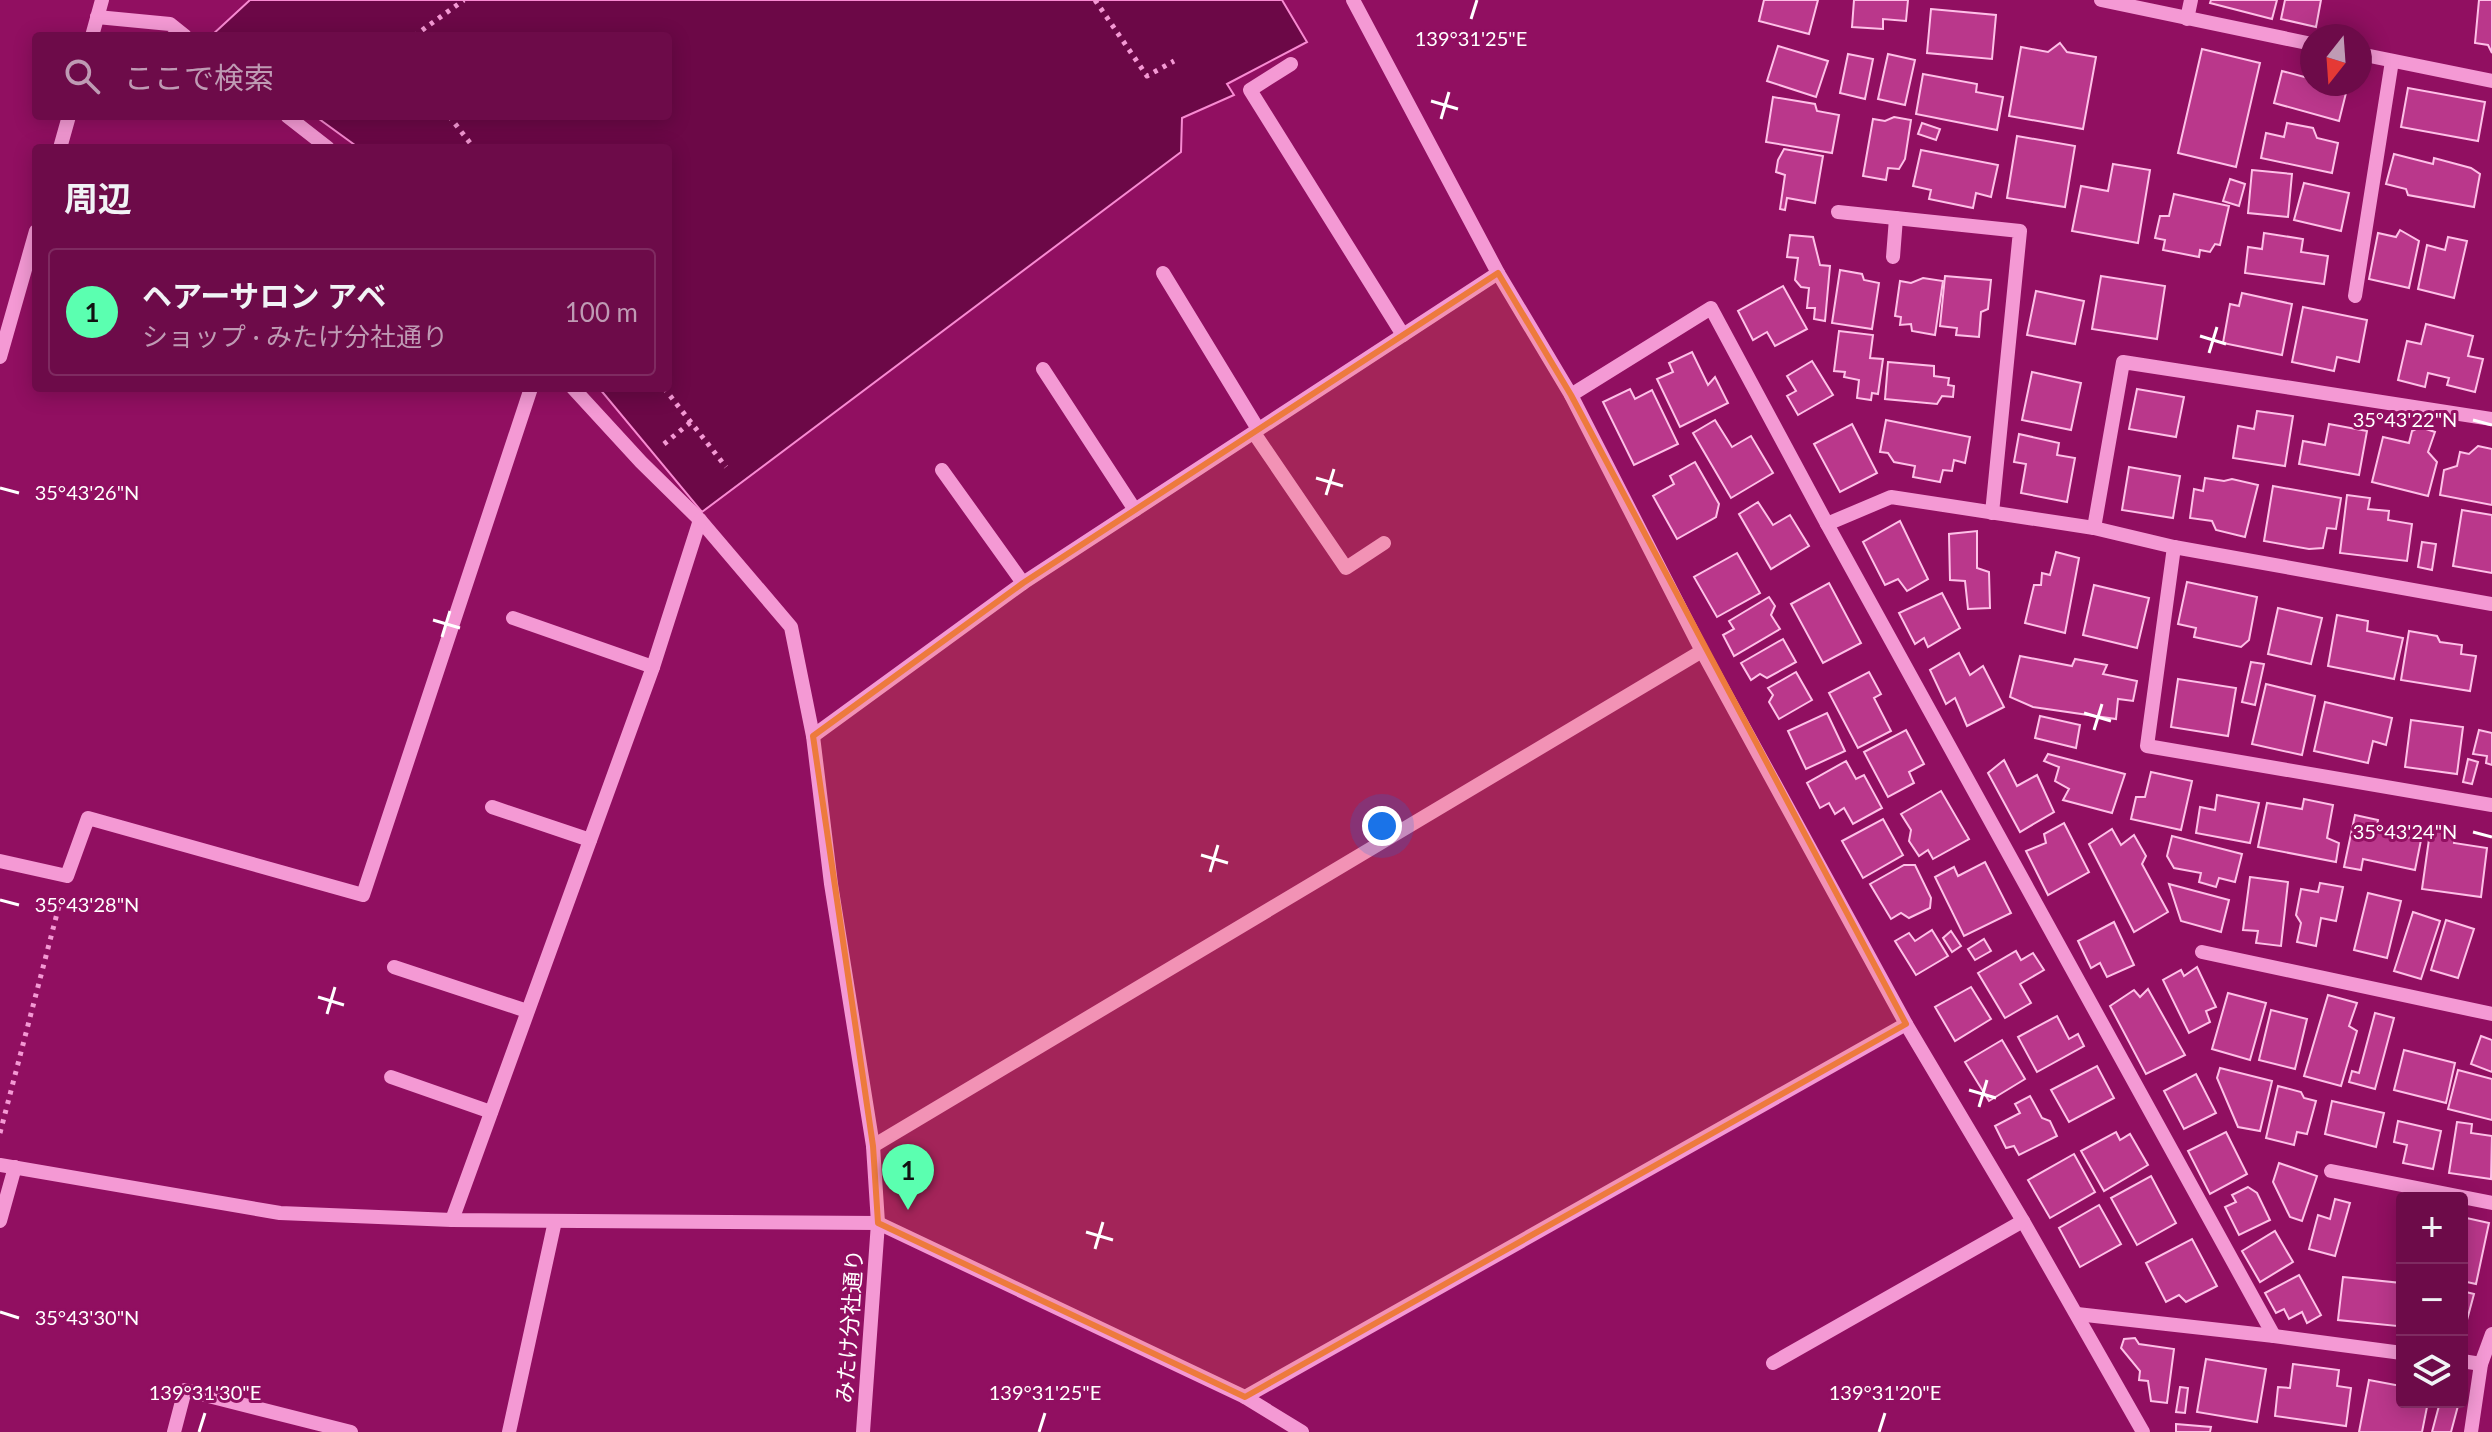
<!DOCTYPE html>
<html lang="ja">
<meta charset="utf-8">
<style>
body{margin:0;font-family:Lato,"Noto Sans JP",sans-serif;background:#751953;color:#f1f3f6}
.controls{position:absolute;right:24px;bottom:24px;display:grid;overflow:hidden;border-radius:8px;box-shadow:0 4px 20px #0003}
.controls button{width:72px;height:72px;display:grid;place-items:center;padding:0;border:0;border-bottom:2px solid #7f2b61;background:#6d0b49;color:#f1f3f6;font:40px sans-serif}
.compass{position:absolute;left:2300px;top:24px;width:72px;height:72px;border-radius:50%;background:#6d0b49;box-shadow:0 4px 20px #0003;rotate:197deg}
.you{position:absolute;left:1382px;top:826px;width:28px;height:28px;margin:-20px;border:6px solid #fff;border-radius:50%;background:#1a73e8;box-shadow:0 0 0 12px #1a73e833}
.badge{display:grid;place-items:center;width:52px;height:52px;border-radius:50%;background:#5bffb0;color:#111;font-size:26px;font-weight:700}
.pin{position:absolute;translate:-50% -66px;filter:drop-shadow(0 2px 4px #0008)}
.pin::after{content:'';position:absolute;top:42px;width:28px;height:24px;background:inherit;clip-path:polygon(0 0,100% 0,50% 100%)}
.list{margin:0;padding:0;list-style:none}
h2{display:flex;justify-content:space-between;align-items:center;height:104px;margin:0;padding:0 32px;font-size:34px}
h2 small{font-size:26px;font-weight:400;color:#bf9bb4}
.list li{display:grid;grid-template-columns:52px 1fr auto;gap:24px;align-items:center;box-sizing:border-box;height:128px;margin:0 16px 16px;padding:0 16px;border:2px solid #7f2b61;border-radius:8px}
.list b{display:block;font-size:30px;white-space:nowrap}
.list p{margin:0;font-size:26px;white-space:nowrap;color:#bf9bb4}
.list em{font-size:26px;font-style:normal;color:#bf9bb4}
.icon{flex:none;width:44px;height:44px;fill:none;stroke:currentColor;stroke-width:2;stroke-linecap:round;stroke-linejoin:round}
.map{position:relative;flex:none;width:2492px;height:1432px;overflow:hidden}
.search{position:absolute;background:#6d0b49;box-shadow:0 4px 20px #0003;left:32px;top:32px;width:640px;height:88px;display:flex;align-items:center;gap:20px;box-sizing:border-box;padding:0 28px;border-radius:8px;color:#bf9bb4;font-size:30px}
.panel{position:absolute;background:#6d0b49;box-shadow:0 4px 20px #0003;left:32px;top:144px;width:640px;height:248px;border-radius:8px}
.map>svg:first-child{display:block}
</style>
<div class="map">
<svg width="2492" height="1432" viewBox="0 0 2492 1432">
<rect width="100%" height="100%" fill="#910f61"/>
<path fill="#6c0847" stroke="#f88ad2" stroke-width="2" d="M250,0H1282L1307,42L1227,84L1234,95L1182,118L1181,152L702,512L599,388H668V148H359L315,116H668V36H211Z"/>
<g fill="#ba378b" stroke="#fec0e8" stroke-width="2">
<path d="M1764,0H1818L1809,34L1759,21Z"/>
<path d="M1854,0H1908L1906,21L1883,19V29L1852,27Z"/>
<path d="M2211,0H2277L2272,19L2210,3Z"/>
<path d="M2285,0H2321L2316,27L2281,19Z"/>
<path d="M2479,0H2492V53L2488,45L2475,43Z"/>
<path d="M1931,9L1996,15L1992,59L1927,53Z"/>
<path d="M2060,43L2067,52L2096,57L2083,129L2009,116L2021,47L2048,52Z"/>
<path d="M1778,46L1828,61L1816,97L1767,81Z"/>
<path d="M2202,49L2260,63L2236,167L2178,153Z"/>
<path d="M1848,54L1873,59L1865,99L1840,93Z"/>
<path d="M1888,54L1915,60L1905,105L1878,99Z"/>
<path d="M2282,71L2312,79V84H2329L2347,89L2339,121L2274,103Z"/>
<path d="M1923,74L1977,84L1976,92L2003,97L1997,130L1916,114Z"/>
<path d="M2408,88L2485,102L2478,141L2401,127Z"/>
<path d="M1773,97L1815,104L1817,111L1839,115L1832,153L1766,142Z"/>
<path d="M1894,117L1911,120L1905,159L1899,169L1888,168L1886,180L1863,176L1873,119L1885,121Z"/>
<path d="M1922,123L1940,129L1936,140L1918,134Z"/>
<path d="M2287,123L2313,128L2317,138L2338,143L2332,173L2261,158L2266,133L2284,137Z"/>
<path d="M2017,136L2075,146L2065,207L2007,198Z"/>
<path d="M1784,149L1823,156L1815,203L1787,198L1785,210L1780,209L1785,175L1776,172L1778,160Z"/>
<path d="M1921,150L1998,165L1991,197L1976,193L1973,208L1929,199L1931,190L1913,186Z"/>
<path d="M2394,154L2433,164L2434,158L2471,168L2480,174L2474,207L2408,195L2406,189L2386,184Z"/>
<path d="M2113,164L2150,170L2138,243L2072,231L2081,186L2108,191Z"/>
<path d="M2252,170L2292,174L2288,217L2248,213Z"/>
<path d="M2230,179L2245,184L2239,206L2223,201Z"/>
<path d="M2304,183L2349,193L2341,231L2294,220Z"/>
<path d="M2174,194L2229,206L2220,245L2215,244L2210,252L2200,250L2199,257L2163,250L2165,240L2155,238L2160,216H2169Z"/>
<path d="M2400,230L2419,241L2409,288L2369,279L2378,233L2396,237Z"/>
<path d="M2264,233L2303,239L2301,252L2328,256L2324,284L2245,273L2248,247L2262,249Z"/>
<path d="M1790,235L1813,237L1820,265L1830,266L1825,321L1814,319L1815,308H1807L1809,288L1801,287L1795,280L1798,258L1787,257Z"/>
<path d="M2448,237L2467,241L2454,298L2418,289L2427,245L2445,250Z"/>
<path d="M1840,270L1862,274L1864,280L1879,283L1872,329L1832,323Z"/>
<path d="M1945,276L1991,280L1988,309L1981,312L1979,337L1956,335L1957,328L1940,326Z"/>
<path d="M2101,276L2165,286L2157,339L2092,329Z"/>
<path d="M1923,278L1943,281L1935,335L1912,331L1911,324L1900,325L1901,317L1895,316L1900,281L1911,283Z"/>
<path d="M1783,286L1807,329L1775,346L1767,332L1753,340L1738,311Z"/>
<path d="M2036,291L2084,301L2075,344L2027,335Z"/>
<path d="M2242,293L2292,304L2282,355L2223,343L2230,304L2239,306Z"/>
<path d="M2303,307L2367,320L2359,362L2337,357L2334,371L2292,362Z"/>
<path d="M2426,324L2473,336L2468,356L2483,359L2475,392L2447,385L2449,378L2428,373L2425,387L2398,380L2407,341L2421,344Z"/>
<path d="M1839,331L1873,335L1870,358L1883,359L1878,394L1872,393L1871,400L1857,398L1859,380L1844,377L1845,372L1834,371Z"/>
<path d="M1692,352L1708,385L1715,377L1728,403L1680,427L1657,379L1673,372L1669,363Z"/>
<path d="M1812,361L1833,395L1798,415L1787,396L1796,391L1787,376Z"/>
<path d="M1888,362L1934,366V376L1949,378L1948,385L1954,386L1953,397L1942,396L1937,404L1885,399Z"/>
<path d="M2032,372L2081,383L2071,430L2022,420Z"/>
<path d="M1630,389L1635,399L1652,390L1678,444L1634,465L1603,402Z"/>
<path d="M2137,389L2184,397L2176,437L2129,429Z"/>
<path d="M2257,411L2293,416L2285,466L2233,458L2238,426L2254,429Z"/>
<path d="M1715,420L1732,447L1751,436L1773,473L1731,498L1693,433Z"/>
<path d="M1886,420L1970,437L1965,463L1954,460L1952,471L1943,470L1940,482L1913,477L1915,466L1894,462L1888,453L1880,452Z"/>
<path d="M1852,424L1877,473L1840,492L1814,444Z"/>
<path d="M2329,424L2367,431L2359,475L2299,464L2303,441L2325,445Z"/>
<path d="M2420,427L2435,432L2428,452L2437,462L2428,496L2372,482L2383,437L2409,443L2412,431Z"/>
<path d="M2019,434L2059,443L2057,455L2075,458L2067,502L2021,493L2026,464L2014,462Z"/>
<path d="M2478,446L2492,449V505L2440,495L2444,470L2457,466L2460,452L2469,454Z"/>
<path d="M1695,462L1719,504L1716,517L1677,539L1653,496L1674,484L1670,476Z"/>
<path d="M2129,467L2180,476L2173,518L2122,510Z"/>
<path d="M2205,478L2224,481L2232,479L2258,485L2245,537L2216,530L2212,521L2190,518L2194,489L2203,491Z"/>
<path d="M2273,486L2341,498L2336,529L2327,528L2323,548L2309,549L2264,541Z"/>
<path d="M2347,495L2370,498L2368,509L2389,511L2388,520L2412,524L2407,561L2340,553Z"/>
<path d="M1758,502L1773,525L1790,515L1809,546L1771,569L1739,514Z"/>
<path d="M2462,510L2492,515V573L2453,566Z"/>
<path d="M1900,521L1928,579L1907,591L1898,579L1885,585L1863,542Z"/>
<path d="M1977,531V568L1989,572L1990,608L1968,609L1965,581L1950,580L1949,534Z"/>
<path d="M2422,542L2436,544L2432,570L2418,567Z"/>
<path d="M2056,552L2079,558L2065,633L2025,623L2034,585H2041L2042,573L2050,575Z"/>
<path d="M1737,553L1760,593L1717,617L1694,577Z"/>
<path d="M2187,582L2257,597L2249,640L2241,647L2194,637L2196,628L2178,624Z"/>
<path d="M1829,583L1861,643L1823,663L1791,604Z"/>
<path d="M2094,585L2149,598L2137,648L2083,635Z"/>
<path d="M1942,593L1960,628L1928,647L1924,638L1915,644L1899,613Z"/>
<path d="M1769,597L1775,606L1771,615L1780,629L1734,656L1723,635L1734,629L1729,621Z"/>
<path d="M2278,608L2322,618L2311,664L2268,654Z"/>
<path d="M2337,615L2368,621L2367,631L2403,638L2394,679L2328,666Z"/>
<path d="M2409,631L2437,636L2440,642L2462,645L2461,654L2476,656L2470,691L2401,680Z"/>
<path d="M1783,639L1796,662L1767,678L1760,674L1751,680L1741,663Z"/>
<path d="M1959,653L1970,675L1983,666L2004,707L1967,726L1955,698L1946,704L1930,670Z"/>
<path d="M2020,656L2072,666L2075,659L2107,665L2103,674L2137,681L2133,701L2118,699L2116,719L2033,707L2010,697Z"/>
<path d="M2251,662L2264,664L2255,705L2242,702Z"/>
<path d="M1796,672L1812,700L1779,719L1769,702L1773,695L1768,688Z"/>
<path d="M1869,672L1881,694L1874,698L1891,731L1858,748L1829,693Z"/>
<path d="M2178,679L2236,688L2228,736L2171,727Z"/>
<path d="M2266,684L2315,696L2302,755L2252,744Z"/>
<path d="M2325,702L2392,718L2386,745L2373,741L2368,763L2314,751Z"/>
<path d="M1827,713L1845,751L1806,769L1788,731Z"/>
<path d="M2040,716L2080,725L2076,748L2035,738Z"/>
<path d="M2411,720L2463,727L2457,774L2405,767Z"/>
<path d="M1906,730L1924,764L1909,772L1914,783L1888,797L1864,752Z"/>
<path d="M2479,730L2492,733V765L2486,763L2487,756L2473,754Z"/>
<path d="M2048,754L2125,774L2112,813L2063,800L2069,789L2055,781L2059,767L2044,761Z"/>
<path d="M2468,759L2478,762L2472,784L2463,782Z"/>
<path d="M2004,760L2017,786L2037,775L2054,812L2020,832L1988,773Z"/>
<path d="M1846,761L1856,779L1864,775L1882,808L1853,824L1844,808L1835,814L1829,803L1820,808L1807,783Z"/>
<path d="M2151,772L2192,781L2181,830L2131,819L2136,797H2145Z"/>
<path d="M1941,791L1969,839L1933,859L1928,850L1919,856L1909,841L1911,830L1901,814Z"/>
<path d="M2217,795L2259,803L2250,843L2196,833L2200,807L2215,810Z"/>
<path d="M2304,799L2333,805L2327,838L2339,843L2336,862L2258,847L2267,803L2302,809Z"/>
<path d="M2355,815L2378,820L2376,831L2421,840L2415,870L2363,859L2361,870L2344,867Z"/>
<path d="M1883,819L1903,855L1863,878L1842,841Z"/>
<path d="M2064,823L2089,872L2048,895L2026,851L2046,843L2044,834Z"/>
<path d="M2431,825L2456,828L2454,843L2487,848L2481,897L2422,889Z"/>
<path d="M2112,829L2121,845L2134,835L2146,856L2142,864L2168,912L2134,932L2089,844Z"/>
<path d="M2172,836L2242,854L2235,882L2219,878L2216,887L2199,882L2201,873L2174,868L2167,856Z"/>
<path d="M1985,862L2011,913L1964,936L1935,877L1954,867L1958,876Z"/>
<path d="M1904,865H1915L1931,898L1930,908L1909,918L1901,913L1891,919L1870,884Z"/>
<path d="M2250,877L2288,882L2281,946L2256,943L2258,931L2243,930Z"/>
<path d="M2320,883L2343,887L2336,921L2321,918L2316,946L2297,942L2301,923L2296,915L2301,889L2318,892Z"/>
<path d="M2169,884L2229,900L2221,932L2181,921Z"/>
<path d="M2368,893L2401,901L2387,958L2354,950Z"/>
<path d="M2413,912L2440,921L2421,979L2394,971Z"/>
<path d="M2446,920L2474,929L2458,978L2431,970Z"/>
<path d="M2114,922L2134,965L2107,977L2100,963L2091,968L2078,941Z"/>
<path d="M1932,930L1948,956L1916,975L1895,941L1909,933L1915,941Z"/>
<path d="M1951,931L1961,946L1952,952L1943,938Z"/>
<path d="M1984,939L1991,951L1975,960L1968,949Z"/>
<path d="M2016,951L2021,960L2033,953L2044,970L2020,984L2031,1003L2005,1018L1978,973Z"/>
<path d="M2197,967L2216,1007L2206,1011L2210,1022L2189,1033L2163,980L2181,970L2184,976Z"/>
<path d="M1971,987L1991,1019L1955,1041L1935,1007Z"/>
<path d="M2148,989L2185,1055L2146,1074L2110,1006L2134,990L2140,997Z"/>
<path d="M2228,993L2266,1003L2250,1060L2212,1049Z"/>
<path d="M2328,995L2357,1003L2349,1026L2357,1031L2341,1086L2304,1076Z"/>
<path d="M2271,1010L2307,1019L2295,1069L2259,1060Z"/>
<path d="M2375,1013L2394,1018L2375,1089L2349,1082L2352,1071L2359,1073Z"/>
<path d="M2057,1016L2069,1039L2078,1034L2084,1046L2037,1072L2018,1037Z"/>
<path d="M2481,1036L2492,1040V1072L2471,1064Z"/>
<path d="M2002,1040L2025,1079L1989,1101L1965,1062Z"/>
<path d="M2404,1050L2455,1063L2446,1103L2394,1090Z"/>
<path d="M2097,1066L2114,1098L2069,1122L2051,1090Z"/>
<path d="M2220,1068L2272,1081L2260,1131L2238,1127L2217,1078Z"/>
<path d="M2458,1070L2492,1079V1120L2448,1109Z"/>
<path d="M2196,1074L2216,1113L2184,1129L2164,1091Z"/>
<path d="M2278,1086L2301,1092L2304,1098L2316,1101L2307,1134L2297,1132L2294,1145L2266,1138Z"/>
<path d="M2030,1096L2042,1118L2050,1121L2057,1136L2019,1155L2014,1146L2006,1148L1995,1126L2020,1113L2015,1104Z"/>
<path d="M2332,1101L2384,1113L2376,1147L2325,1134Z"/>
<path d="M2398,1121L2441,1131L2433,1169L2403,1163L2407,1145L2394,1142Z"/>
<path d="M2457,1122L2472,1124L2471,1133L2492,1136L2491,1179L2449,1173Z"/>
<path d="M2116,1132L2120,1140L2130,1134L2148,1165L2104,1191L2081,1151Z"/>
<path d="M2226,1132L2247,1174L2210,1194L2188,1151Z"/>
<path d="M2074,1154L2095,1192L2050,1218L2028,1180Z"/>
<path d="M2279,1163L2317,1176L2302,1221L2290,1217L2273,1182Z"/>
<path d="M2151,1176L2176,1223L2137,1245L2111,1198Z"/>
<path d="M2248,1187L2257,1193L2270,1220L2239,1235L2225,1207L2236,1202L2232,1195Z"/>
<path d="M2335,1199L2350,1203L2335,1256L2309,1249L2318,1215L2330,1219Z"/>
<path d="M2099,1205L2121,1244L2080,1267L2059,1228Z"/>
<path d="M2462,1217L2489,1223L2476,1284L2462,1281Z"/>
<path d="M2275,1231L2293,1262L2260,1282L2242,1251Z"/>
<path d="M2192,1239L2217,1286L2186,1302L2179,1295L2166,1302L2146,1263Z"/>
<path d="M2299,1275L2321,1315L2307,1323L2302,1312L2289,1319L2284,1309L2276,1313L2265,1293Z"/>
<path d="M2343,1277L2401,1283L2397,1326L2338,1320Z"/>
<path d="M2462,1291L2474,1294L2464,1331L2462,1330Z"/>
<path d="M2135,1338L2139,1344L2174,1349L2167,1403L2151,1401L2148,1381L2139,1380L2140,1371L2121,1348L2124,1339Z"/>
<path d="M2206,1359L2266,1369L2257,1422L2197,1412Z"/>
<path d="M2293,1364L2339,1370L2337,1386L2351,1388L2346,1426L2275,1416L2278,1387L2290,1388Z"/>
<path d="M2369,1380L2401,1386L2399,1395L2402,1396V1402H2428L2422,1432H2359Z"/>
<path d="M2180,1387L2188,1388L2185,1413L2176,1412Z"/>
<path d="M2440,1402H2459L2451,1432H2432Z"/>
<path d="M2176,1424L2211,1427L2210,1432H2176Z"/>
</g>
<g fill="none" stroke-linecap="round" stroke-linejoin="round">
<g stroke="#f499d4" stroke-width="5" stroke-dasharray="4 6" stroke-linecap="butt">
<path d="M1095,0L1147,76L1174,61"/>
<path d="M414,36L464,0"/>
<path d="M449,116L474,148"/>
<path d="M664,388L726,467"/>
<path d="M664,444L691,422"/>
<path d="M0,1133L60,902"/>
</g>
<g stroke="#f499d4" stroke-width="14">
<path d="M1353,0L1498,273"/>
<path d="M2101,0L2312,44"/>
<path d="M97,17L170,24L185,36"/>
<path d="M2187,19L2191,0"/>
<path d="M92,36L102,0"/>
<path d="M2360,54L2492,81"/>
<path d="M1291,64L1250,90L1403,335"/>
<path d="M287,116L328,148"/>
<path d="M60,148L69,116"/>
<path d="M1838,212L2020,231L1992,513"/>
<path d="M1893,257L1896,218"/>
<path d="M1163,273L1258,429"/>
<path d="M2355,296L2392,61"/>
<path d="M0,357L36,231"/>
<path d="M1043,369L1135,510"/>
<path d="M573,388L641,462L700,520L791,627L813,736L831,884L873,1146L878,1223L863,1432"/>
<path d="M1571,395L1711,308L1827,524L2274,1336"/>
<path d="M1254,433L1346,568L1384,543"/>
<path d="M942,470L1023,583"/>
<path d="M1827,524L1891,497L2094,528L2174,547L2492,604"/>
<path d="M2094,528L2123,362L2492,419"/>
<path d="M2174,547L2147,746L2492,805"/>
<path d="M513,618L653,667"/>
<path d="M813,736L1023,583L1498,273L1571,395L1702,651L1906,1024L2023,1221L2143,1432"/>
<path d="M492,807L590,840"/>
<path d="M0,861L67,876L88,818L363,895L531,388"/>
<path d="M2202,952L2492,1014"/>
<path d="M394,967L527,1011"/>
<path d="M391,1077L491,1112"/>
<path d="M873,1146L1702,651"/>
<path d="M0,1165L280,1213L452,1220L878,1223L1245,1397L1302,1432"/>
<path d="M2331,1171L2492,1203"/>
<path d="M452,1220L653,667L700,520"/>
<path d="M0,1221L15,1167"/>
<path d="M2077,1314L2274,1336L2402,1353"/>
<path d="M2462,1361L2481,1364"/>
<path d="M1773,1363L2023,1221"/>
<path d="M1245,1397L1906,1024"/>
<path d="M174,1432L185,1390L351,1432"/>
<path d="M509,1432L555,1221"/>
<path d="M2471,1432L2481,1364L2492,1334"/>
</g>
</g>
<path fill="#ed7a3d" fill-opacity="0.2" stroke="#ed7a3d" stroke-width="6" stroke-linejoin="round" d="M1498,273L1571,395L1906,1024L1245,1397L878,1223L873,1146L813,736L1023,583Z"/>
<path fill="none" stroke="#fff" stroke-width="3" d="M1471,19L1477,0M1431,101L1458,109M1441,119L1449,92M2200,336L2226,344M2209,353L2217,327M2473,420L2492,425M1316,478L1343,486M0,488L19,493M1326,495L1334,469M433,620L460,628M442,637L450,611M2084,713L2111,721M2094,730L2102,704M2473,832L2492,837M1201,855L1228,863M1210,872L1218,845M0,900L19,905M318,997L344,1005M327,1014L335,987M1969,1090L1996,1098M1979,1107L1987,1080M1086,1232L1113,1240M1095,1249L1103,1222M0,1312L19,1318M199,1432L205,1413M1039,1432L1045,1413M1879,1432L1885,1413"/>
<g text-anchor="middle" dominant-baseline="central" stroke-width="6" stroke-linejoin="round" paint-order="stroke">
<g font-size="22" fill="#fff" stroke="#910f61">
<text transform="translate(849 1326) rotate(-86)">みたけ分社通り</text>
</g>
</g>
<g font-size="20" text-anchor="middle" fill="#fff" stroke="#910f61" stroke-width="6" stroke-linejoin="round" paint-order="stroke">
<text x="1471" y="46">139°31'25"E</text>
<text x="2405" y="427">35°43'22"N</text>
<text x="87" y="500">35°43'26"N</text>
<text x="2405" y="839">35°43'24"N</text>
<text x="87" y="912">35°43'28"N</text>
<text x="87" y="1325">35°43'30"N</text>
<text x="205" y="1400">139°31'30"E</text>
<text x="1045" y="1400">139°31'25"E</text>
<text x="1885" y="1400">139°31'20"E</text>
</g>
</svg>
<div class="controls">
<button>+</button>
<button>−</button>
<button><svg class="icon" aria-label="layers" viewBox="0 0 24 24"><path d="M12 4l9 5-9 5-9-5zM3 14l9 5 9-5"/></svg></button>
</div>
<svg class="compass" viewBox="-18 -18 36 36"><path d="M0-13l5 13h-10z" fill="#e53935"/><path d="M0 13l5-13h-10z" fill="#bf9bb4"/></svg>
<div class="you"></div>
<div class="pin badge" style="left:908px;top:1210px">1</div>
<div class="search"><svg class="icon" aria-label="search" viewBox="0 0 24 24"><circle cx="10" cy="10" r="6"/><path d="M15 15l6 6"/></svg>ここで検索</div>
<section class="panel">
<h2>周辺<small></small></h2>
<ul class="list">
<li><span class="badge">1</span><div><b>ヘアーサロン アベ</b><p>ショップ · みたけ分社通り</p></div><em>100 m</em></li>
</ul>
</section>
</div>
